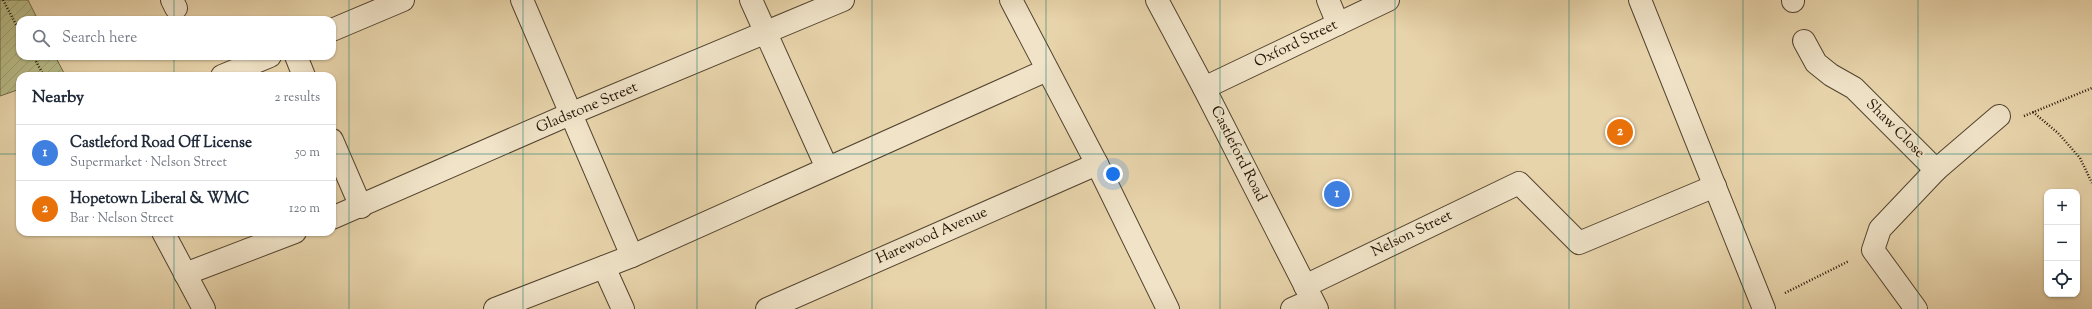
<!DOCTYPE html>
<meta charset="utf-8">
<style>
body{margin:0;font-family:"Sorts Mill Goudy",serif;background:#f2f2f3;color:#1f2937}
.controls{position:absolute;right:12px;bottom:12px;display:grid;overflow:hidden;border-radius:8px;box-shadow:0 1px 3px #0004}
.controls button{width:36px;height:36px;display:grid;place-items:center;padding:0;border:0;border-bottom:1px solid #e0e1e3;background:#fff;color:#1f2937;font:20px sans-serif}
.you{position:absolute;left:1113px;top:174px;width:14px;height:14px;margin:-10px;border:3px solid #fff;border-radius:50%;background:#1a73e8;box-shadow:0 0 0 6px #1a73e833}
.badge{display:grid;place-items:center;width:26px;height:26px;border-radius:50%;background:#0f766e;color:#fff;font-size:13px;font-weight:700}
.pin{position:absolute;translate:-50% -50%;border:2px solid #fff;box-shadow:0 1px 4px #0006}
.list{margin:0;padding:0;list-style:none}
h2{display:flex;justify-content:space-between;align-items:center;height:52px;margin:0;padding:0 16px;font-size:17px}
h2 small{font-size:13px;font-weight:400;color:#747a83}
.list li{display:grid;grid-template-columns:26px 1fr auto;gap:12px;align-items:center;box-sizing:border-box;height:56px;padding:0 16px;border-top:1px solid #e0e1e3}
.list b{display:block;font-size:15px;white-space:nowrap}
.list p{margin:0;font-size:13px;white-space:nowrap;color:#747a83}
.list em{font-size:13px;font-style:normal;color:#747a83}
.icon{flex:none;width:22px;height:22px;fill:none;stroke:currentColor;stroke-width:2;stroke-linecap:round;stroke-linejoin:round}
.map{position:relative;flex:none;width:2092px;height:309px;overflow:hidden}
.search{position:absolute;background:#fff;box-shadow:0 1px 3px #0004;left:16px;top:16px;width:320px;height:44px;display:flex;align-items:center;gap:10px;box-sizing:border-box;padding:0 14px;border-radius:12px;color:#747a83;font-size:15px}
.panel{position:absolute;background:#fff;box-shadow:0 1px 3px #0004;left:16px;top:72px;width:320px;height:164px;border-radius:12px}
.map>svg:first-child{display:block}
</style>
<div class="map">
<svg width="2092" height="309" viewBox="0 0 2092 309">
<defs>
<pattern id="garden-furrows" width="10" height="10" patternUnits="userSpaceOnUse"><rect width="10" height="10" fill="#b8bc88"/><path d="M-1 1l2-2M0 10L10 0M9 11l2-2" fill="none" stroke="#9ea174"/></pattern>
</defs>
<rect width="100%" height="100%" fill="#e8d4ab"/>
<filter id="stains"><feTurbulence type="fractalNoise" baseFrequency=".005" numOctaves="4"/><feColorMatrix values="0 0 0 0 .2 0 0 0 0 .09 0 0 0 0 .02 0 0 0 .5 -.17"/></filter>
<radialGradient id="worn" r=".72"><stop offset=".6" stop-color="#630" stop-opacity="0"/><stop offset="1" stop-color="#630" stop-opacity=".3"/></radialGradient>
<path fill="url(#garden-furrows)" stroke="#6c6846" d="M0,0H28L38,20H20V56H55L64,73L55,76H20V89L0,96Z"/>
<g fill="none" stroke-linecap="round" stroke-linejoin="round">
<g stroke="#52432e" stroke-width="24">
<g id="minor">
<path d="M172,0L176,8"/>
<path d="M522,0L632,256"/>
<path d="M751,0L827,168"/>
<path d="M1011,0L1097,164L1168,309"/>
<path d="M1157,0L1204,88L1317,309"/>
<path d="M1328,0L1338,24"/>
<path d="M1640,0L1764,309"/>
<path d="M1793,0V1"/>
<path d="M332,30L403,0"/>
<path d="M1804,41L1816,63L1831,75L1854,88L1936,170"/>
<path d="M296,56L304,76"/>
<path d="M222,76L270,56"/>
<path d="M1204,88L1388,0"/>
<path d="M332,140L361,207"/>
<path d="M332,218L570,114L843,0"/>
<path d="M163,232L204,309"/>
<path d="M604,267L623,309"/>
<path d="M185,274L295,232"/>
<path d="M1305,286L1519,183L1579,243L1715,186"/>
<path d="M495,309L632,256L1047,70"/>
<path d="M767,309L1097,164"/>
<path d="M1292,309L1312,300"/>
<path d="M1916,309L1873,250L1880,229L1936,170L1999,116"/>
</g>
</g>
<g stroke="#201304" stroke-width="2.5" stroke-dasharray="1 2" stroke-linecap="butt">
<path d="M3,0L20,32"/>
<path d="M33,56L44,76"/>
<path d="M2033,112L2058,133L2080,158L2092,183"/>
<path d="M2024,116L2092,88"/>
<path d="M1785,293L1849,261"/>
</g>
<use href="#minor" stroke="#f0e3c8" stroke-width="22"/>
</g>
<path fill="none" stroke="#0f766e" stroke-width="1" stroke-opacity="0.55" d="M174,0V20M349,0V309M523,0V309M697,0V309M872,0V309M1046,0V309M1220,0V309M1395,0V309M1569,0V309M1743,0V309M1918,0V309M174,56V76M0,154H20M332,154H2092M174,232V309"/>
<g text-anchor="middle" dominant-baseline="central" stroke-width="4" stroke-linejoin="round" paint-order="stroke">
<g font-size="15" fill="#201304" stroke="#f0e3c8">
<text transform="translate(1296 44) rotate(-26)">Oxford Street</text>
<text transform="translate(587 108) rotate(-23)">Gladstone Street</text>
<text transform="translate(1895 129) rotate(45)">Shaw Close</text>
<text transform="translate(1238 154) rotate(63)">Castleford Road</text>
<text transform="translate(1412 234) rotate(-26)">Nelson Street</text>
<text transform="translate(932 236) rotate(-24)">Harewood Avenue</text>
</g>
</g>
<rect width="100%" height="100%" filter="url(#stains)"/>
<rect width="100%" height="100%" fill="url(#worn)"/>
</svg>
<div class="controls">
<button>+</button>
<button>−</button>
<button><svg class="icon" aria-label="locate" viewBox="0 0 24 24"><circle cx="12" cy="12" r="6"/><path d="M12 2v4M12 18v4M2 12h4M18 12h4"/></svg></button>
</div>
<div class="you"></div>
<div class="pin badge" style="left:1337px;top:194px;background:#3f7fe0">1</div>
<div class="pin badge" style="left:1620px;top:132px;background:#e8710a">2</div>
<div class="search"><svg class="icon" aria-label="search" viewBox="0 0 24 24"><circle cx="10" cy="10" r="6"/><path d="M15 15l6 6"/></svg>Search here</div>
<section class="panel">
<h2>Nearby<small>2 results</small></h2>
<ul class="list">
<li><span class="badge" style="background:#3f7fe0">1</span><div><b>Castleford Road Off License</b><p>Supermarket · Nelson Street</p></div><em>50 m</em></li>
<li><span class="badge" style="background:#e8710a">2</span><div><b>Hopetown Liberal &amp; WMC</b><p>Bar · Nelson Street</p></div><em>120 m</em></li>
</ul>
</section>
</div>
